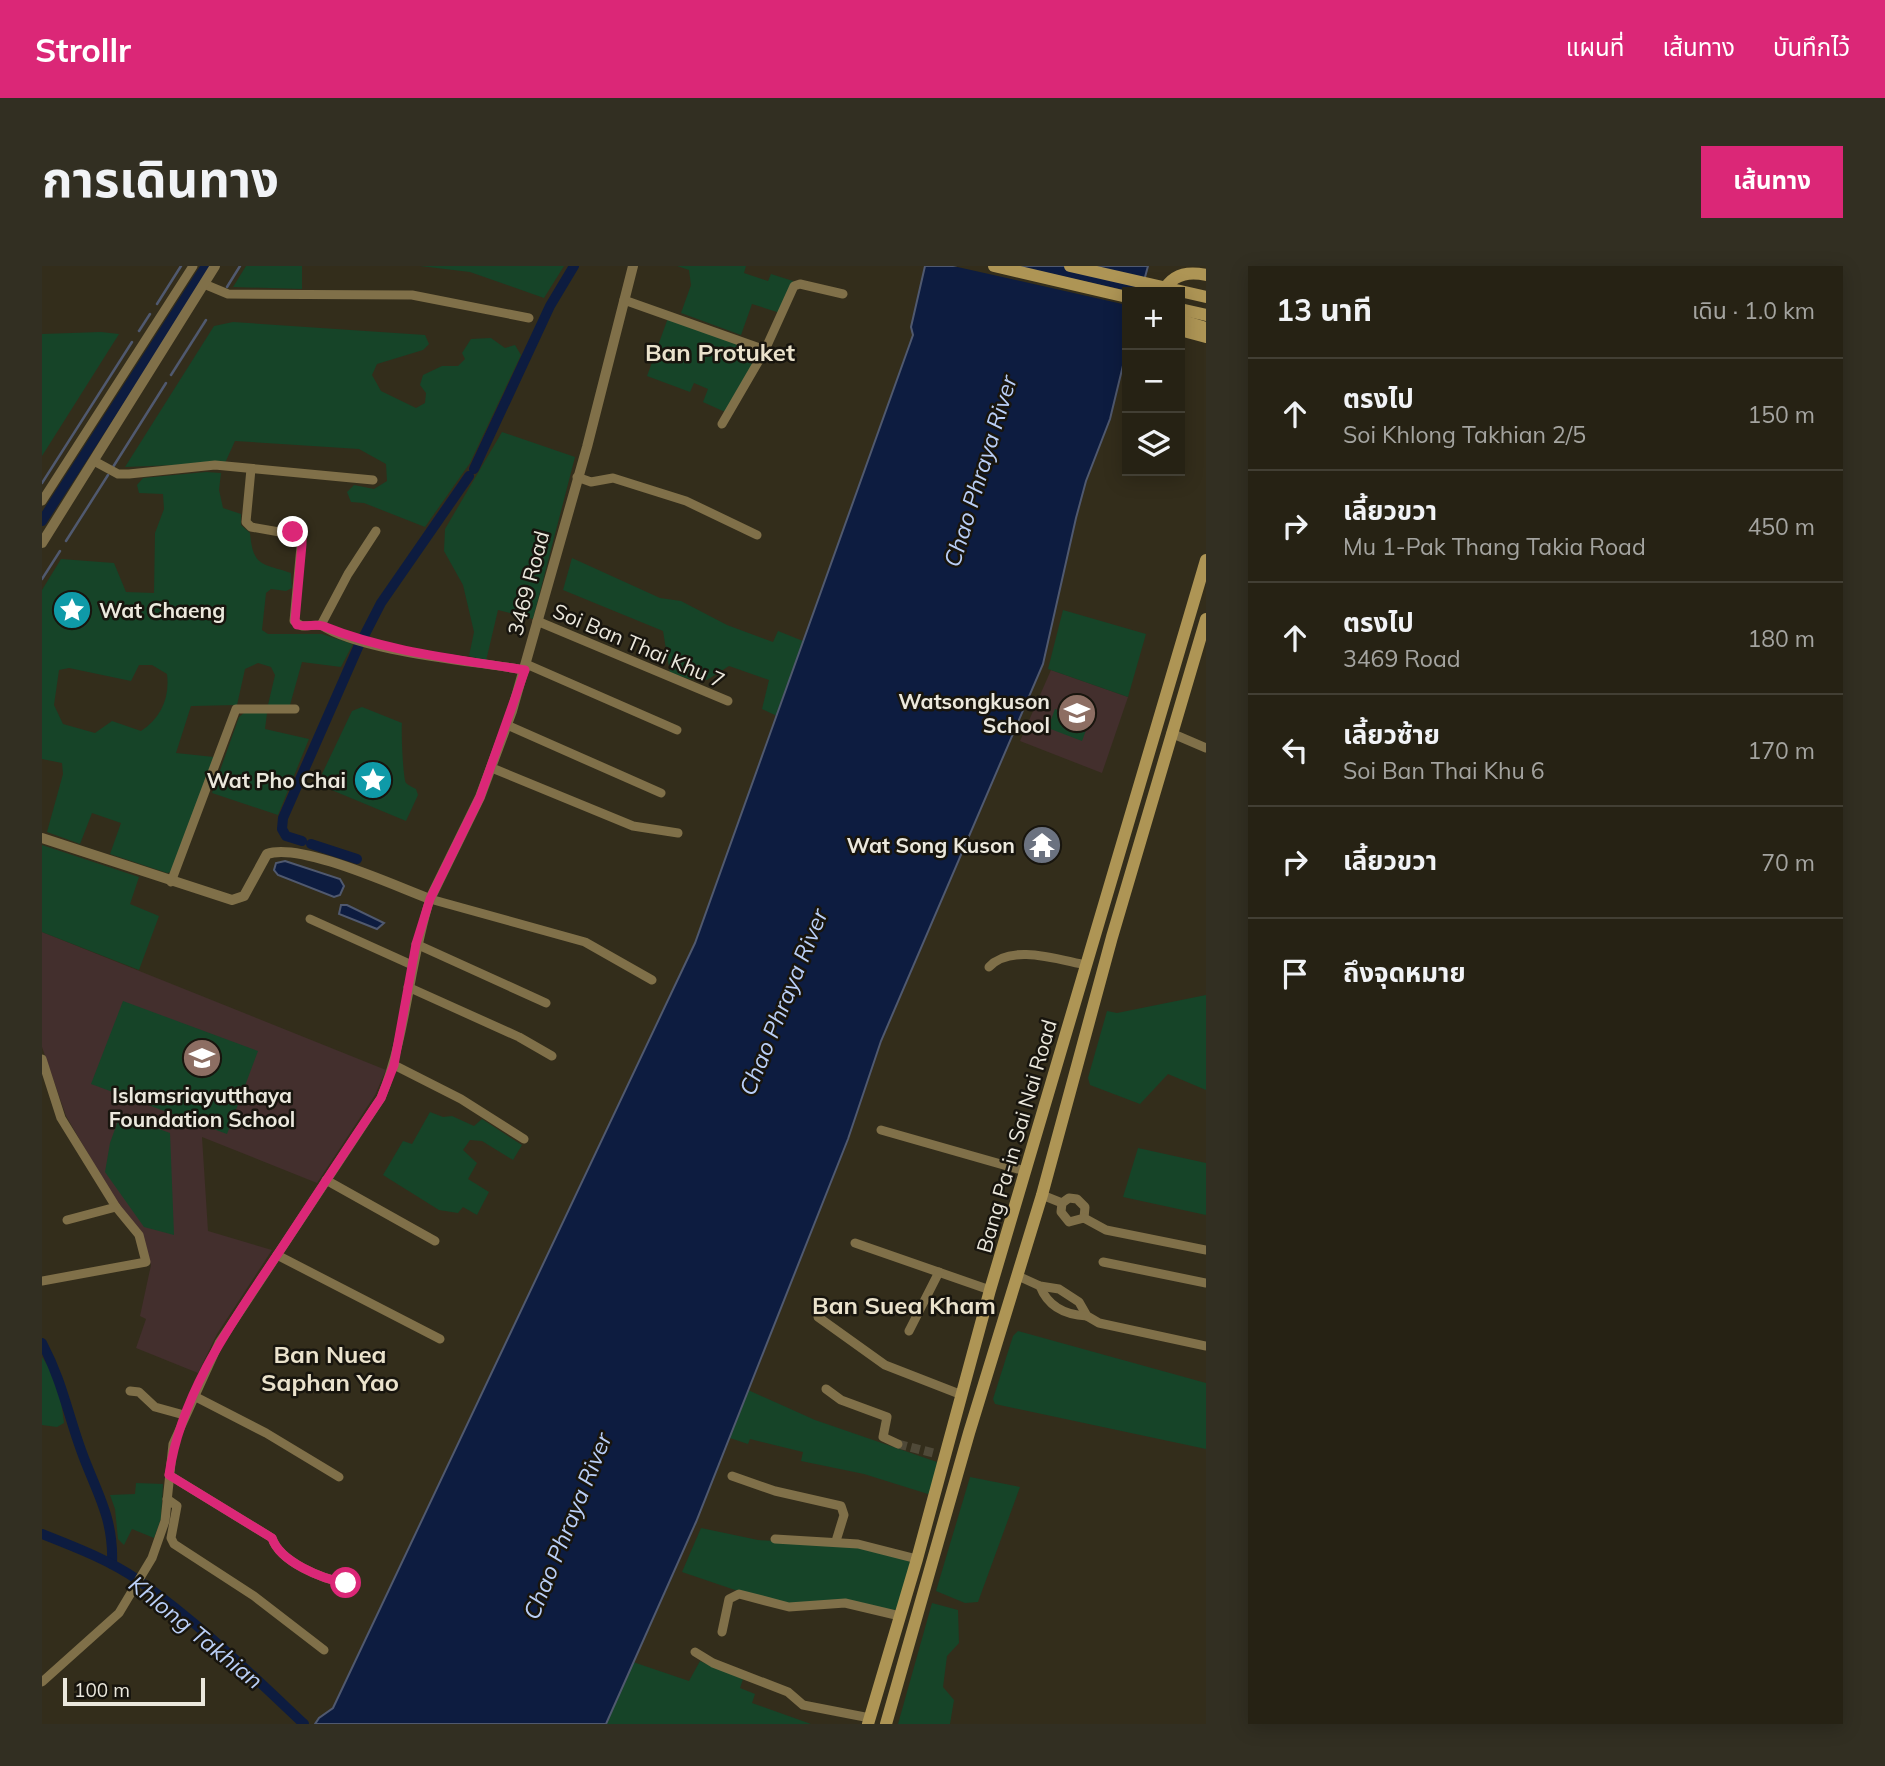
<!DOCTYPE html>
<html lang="th">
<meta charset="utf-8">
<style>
body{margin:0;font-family:Mulish,"Noto Sans Thai",sans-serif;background:#322f22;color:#f1f3f6}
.controls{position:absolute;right:21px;top:21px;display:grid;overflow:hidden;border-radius:0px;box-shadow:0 4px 18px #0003}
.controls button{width:63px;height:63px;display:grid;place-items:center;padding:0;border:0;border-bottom:2px solid #423f34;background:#262214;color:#f1f3f6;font:35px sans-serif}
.scale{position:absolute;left:21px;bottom:18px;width:142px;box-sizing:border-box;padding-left:7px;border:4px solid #ebe8dd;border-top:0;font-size:19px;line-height:24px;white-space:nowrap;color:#ebe8dd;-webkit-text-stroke:5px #18150e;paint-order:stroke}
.stop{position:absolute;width:21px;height:21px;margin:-16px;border:5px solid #db2777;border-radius:50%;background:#fff}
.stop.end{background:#db2777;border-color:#fff;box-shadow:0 2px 7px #0008}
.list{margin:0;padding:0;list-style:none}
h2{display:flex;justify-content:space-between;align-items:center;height:91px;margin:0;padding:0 28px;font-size:30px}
h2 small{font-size:23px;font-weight:400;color:#a4a4a0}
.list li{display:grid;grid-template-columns:46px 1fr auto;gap:21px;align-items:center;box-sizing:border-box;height:112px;padding:0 28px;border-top:2px solid #423f34}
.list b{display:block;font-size:26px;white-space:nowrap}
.list p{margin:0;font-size:23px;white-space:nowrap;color:#a4a4a0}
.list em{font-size:23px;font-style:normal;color:#a4a4a0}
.icon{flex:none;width:38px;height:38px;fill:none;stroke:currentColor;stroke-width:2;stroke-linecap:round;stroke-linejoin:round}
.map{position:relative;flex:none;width:1164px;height:1458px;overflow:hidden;border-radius:0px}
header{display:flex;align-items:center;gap:42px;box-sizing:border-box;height:98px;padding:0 35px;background:#db2777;color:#fff}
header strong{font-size:33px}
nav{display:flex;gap:38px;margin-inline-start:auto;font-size:24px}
.intro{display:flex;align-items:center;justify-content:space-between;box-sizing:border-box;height:168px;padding:0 42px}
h1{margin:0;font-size:49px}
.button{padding:18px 32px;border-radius:0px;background:#db2777;color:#fff;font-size:24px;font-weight:700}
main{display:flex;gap:42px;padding:0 42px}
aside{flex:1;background:#262214;border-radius:0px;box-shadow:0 4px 18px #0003}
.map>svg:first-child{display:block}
</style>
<header>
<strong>Strollr</strong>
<nav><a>แผนที่</a><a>เส้นทาง</a><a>บันทึกไว้</a></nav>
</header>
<div class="intro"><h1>การเดินทาง</h1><a class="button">เส้นทาง</a></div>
<main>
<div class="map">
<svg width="1164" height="1458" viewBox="0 0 1164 1458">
<rect width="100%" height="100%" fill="#332d1b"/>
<g fill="#432f2d">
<path d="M1009,404L1086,431L1060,507L978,475Z"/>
<path d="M0,666L344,804L333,829L275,917L160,871L166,965L230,984L175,1068L156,1107L94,1082L104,1053L98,1050L109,999L98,965L70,929L24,850L0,781Z"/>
</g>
<g fill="#164428" fill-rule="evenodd">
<path d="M204,0H260V23L191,21Z"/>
<path d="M378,0H522L502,32L428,6Z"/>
<path d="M635,0H704L702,7L726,15L729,8L751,15L738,47L710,38L699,69L639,47L649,19L647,4Z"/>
<path d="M626,52L709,81L714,86L715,93L683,146L661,136L666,123L652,117L648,126L605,110Z"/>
<path d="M191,56L383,69L387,78L381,84L335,98L330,109L339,125L374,142L383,137L384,127L378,119L381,109L400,100H416L423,93L420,87L429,73L449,72L463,82L473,79L479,89L428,197L383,261L322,237L309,236L305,226L312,219L332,223L345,215L344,198L317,183L193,175L183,197L83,201L172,60Z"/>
<path d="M59,66L77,68L0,190V68Z"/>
<path d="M460,166L533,191L491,353L456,344L444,395L427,390L432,366L421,319L402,285L403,263Z"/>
<path d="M164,206L179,207L177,224L181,242L199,248V259L208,267C211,301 220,297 249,307L250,322L244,325L229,323L224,327L220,364L226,368H280L311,378L299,401L260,396L248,439H226L233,409L229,401L216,397L203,403L195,439L149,440L134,487L172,491L130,606L125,607L68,588L79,557L50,547L38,578L5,566L21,508L20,497L0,493V324L19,293L72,297L84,326L112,327L113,267L122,243L121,228L97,227L95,219L101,212ZM97,399H110L125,408C128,432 119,452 99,465L70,455L53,467L21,458L12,439L17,404L27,402L89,415Z"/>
<path d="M530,292L618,332L639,335L685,359L731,376L736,365L761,375L735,450L720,443L727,414L687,400L665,414L647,413L628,407L621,365L521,324Z"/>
<path d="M1021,344L1104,368L1086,431L1006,403Z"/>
<path d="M320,441L360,457C359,465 361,513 364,517C366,519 372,522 374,523L376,529L364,555L280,520L279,510L310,445Z"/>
<path d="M1013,443L1047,456L1040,475L1006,462Z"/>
<path d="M202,447H225L223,463L267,473L236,549L170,527L197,451Z"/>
<path d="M0,579L97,611L88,638L117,650L97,704L0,666Z"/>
<path d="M1164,729V824L1126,808L1098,838L1048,819L1046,812L1065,745L1075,747Z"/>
<path d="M81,735L216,785L185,868L49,818Z"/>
<path d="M388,846L401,851L410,850L432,860L440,853L480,879L471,894L440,875L428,874L421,884L435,897L426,913L447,926L435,949L421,941L416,947L397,944L341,909L361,875L370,878Z"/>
<path d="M78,849L128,867L132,969L102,961L63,906L68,877Z"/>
<path d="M1096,882L1164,897V949L1081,931Z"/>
<path d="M976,1065L1164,1117V1183L953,1138L951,1133L971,1070Z"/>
<path d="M0,1091C15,1113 19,1131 22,1157L15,1161L0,1159Z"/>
<path d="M706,1124L773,1154L895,1196L889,1226L886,1228L822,1208L759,1195L761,1186L708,1173L706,1178L688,1172Z"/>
<path d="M928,1211L978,1221L936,1336L923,1337L894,1325Z"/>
<path d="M94,1217L121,1218L119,1253L112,1272L90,1263L82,1279L76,1273L73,1243L68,1229L93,1228Z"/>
<path d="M659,1262L716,1274L828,1281L869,1296L856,1343L852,1344L750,1338L696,1325L640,1306Z"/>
<path d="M890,1337L916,1344L917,1377L905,1390L901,1421L912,1434L908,1458H856Z"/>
<path d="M658,1395L701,1413L698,1422L713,1428L710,1437L769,1458H564L591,1396L647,1415Z"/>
</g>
<g fill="#0d1c40" stroke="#50596f" stroke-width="2">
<path d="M883,0H1106L1099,26H1085V83L1068,153L1044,215L1034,252L1001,398L839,775L806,873L654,1256L564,1458H273L277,1452L291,1442L653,677L871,69L869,61Z"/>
<path d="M243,595L298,613L302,620L298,629L292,631L236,609L232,604L234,597Z"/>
<path d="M299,639H305L342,657L335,663L297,648Z"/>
</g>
<path fill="#332d1b" d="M911,0H975L1091,26H1085V39Z"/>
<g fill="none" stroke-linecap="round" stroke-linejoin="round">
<g stroke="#50596f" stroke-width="2.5">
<path d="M185,21L198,0"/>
<path d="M115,38L139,0"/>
<path d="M97,65L108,48"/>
<path d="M129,109L164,54"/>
<path d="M71,201L124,117"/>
<path d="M0,217L90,76"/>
<path d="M24,275L66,209"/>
<path d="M0,313L18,285"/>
</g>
<g stroke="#0d1c40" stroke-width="10">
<path d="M432,203L508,40L532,0"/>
<path d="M0,255L164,0"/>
<path d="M322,370L339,337L427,210"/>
<path d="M260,575L244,570L240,563L241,552L317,379"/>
<path d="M269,578L315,593"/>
<path d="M0,1077C20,1115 25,1145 39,1184C54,1226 72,1251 70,1298"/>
<path d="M0,1268C33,1281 67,1294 96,1314C156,1356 209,1408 262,1458"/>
</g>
<path stroke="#4f4938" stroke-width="9" stroke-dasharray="9 4.5" stroke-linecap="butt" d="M856,1178L895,1188"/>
<g stroke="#807049" stroke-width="9">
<path d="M162,18L186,28L370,29L487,52"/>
<path d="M582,34L723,84"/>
<path d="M680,158L723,84L752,20L758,18L801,28"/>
<path d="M52,195L76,208H87L173,199L331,214"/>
<path d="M209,203L204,256L209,261L260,270L252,355L260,360L279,359"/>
<path d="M535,211L549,216L571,212L644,235L715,269"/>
<path d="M0,235L151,0"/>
<path d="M495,355L686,435"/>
<path d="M279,359C319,386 431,395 483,404"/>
<path d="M279,359L306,308L334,265"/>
<path d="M484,398L635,464"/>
<path d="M465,459L619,527"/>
<path d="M1129,467L1164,482"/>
<path d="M450,502L591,560L636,567"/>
<path d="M129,616L194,443H253"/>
<path d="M268,653L370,699"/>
<path d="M374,678L504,737"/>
<path d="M947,701C969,677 1017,694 1044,699"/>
<path d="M366,721L477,771L510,790"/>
<path d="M0,793L19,852L74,941L97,969L104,996L0,1015"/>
<path d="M352,799L419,833L482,873"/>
<path d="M839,864L983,905"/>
<path d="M284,914L393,975"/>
<path d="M1000,929L1020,937"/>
<path d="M1020,937L1027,932L1035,933L1043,941L1042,952"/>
<path d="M1020,937L1019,946L1027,956L1042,952"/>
<path d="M1042,952L1064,964L1164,984"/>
<path d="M25,954L74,941"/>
<path d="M813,977L948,1024"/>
<path d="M235,989L398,1073"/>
<path d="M1061,996L1164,1017"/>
<path d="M976,1010L998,1020L1017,1023L1037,1036L1045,1050L1057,1057L1164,1080"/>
<path d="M998,1020C1006,1041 1023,1049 1045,1050"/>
<path d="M776,1051L843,1099L920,1129"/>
<path d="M867,1065L897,1006"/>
<path d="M784,1123L799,1134L845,1151L841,1171L856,1178"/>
<path d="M88,1125L97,1126L113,1141L142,1149"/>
<path d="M152,1130L224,1167L297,1211"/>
<path d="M127,1209L230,1272C238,1296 280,1313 304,1317"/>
<path d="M690,1210L733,1225L799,1240L802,1249L794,1275"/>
<path d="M125,1233L135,1240L129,1272L132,1278L212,1330L282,1384"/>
<path d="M733,1273L816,1278L875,1293"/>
<path d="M680,1366L687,1333L697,1328L747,1341L803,1337L858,1350"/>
<path d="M653,1386L671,1397L746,1426L761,1439L828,1452"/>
<path d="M0,1416L77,1347L110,1292L123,1255L131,1178L177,1077L339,832C365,769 367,699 388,633L543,676L610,714"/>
</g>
<g stroke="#807049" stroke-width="10">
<path d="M0,277L173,0"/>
<path d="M0,572L190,634L202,630L225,588C258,576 353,620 388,633L438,531L470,445L545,181L591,0"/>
</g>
<g stroke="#ae9555" stroke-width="12">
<path d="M952,0L1085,31"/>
<path d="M1121,26C1130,8 1146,5 1164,9"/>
<path d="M1138,43L1164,49"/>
<path d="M1138,54L1164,62"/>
<path d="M1138,64L1164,71"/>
<path d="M826,1458L875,1293L948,1024L1164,294"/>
<path d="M844,1458L927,1167L1000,929L1070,671L1164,353"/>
</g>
<path stroke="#ae9555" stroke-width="12" d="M1028,0L1164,31"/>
</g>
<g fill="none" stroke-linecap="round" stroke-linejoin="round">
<path stroke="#db2777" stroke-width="9" d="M251,266L260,270V278L253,355L255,359C263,361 274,358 281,360C345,386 415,393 483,404L438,531L388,633L374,678L352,799L339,832C305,882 272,933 239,983C193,1052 139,1125 127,1209L230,1272C238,1296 280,1313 304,1317"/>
</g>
<defs>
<g id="sight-disc" transform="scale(2.0125)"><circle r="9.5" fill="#0f9aa8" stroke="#18150e"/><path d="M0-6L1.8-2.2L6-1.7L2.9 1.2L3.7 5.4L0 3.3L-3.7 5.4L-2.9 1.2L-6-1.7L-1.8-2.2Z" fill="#fff"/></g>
<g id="school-disc" transform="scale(2.0125)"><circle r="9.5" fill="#8d6e63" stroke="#18150e"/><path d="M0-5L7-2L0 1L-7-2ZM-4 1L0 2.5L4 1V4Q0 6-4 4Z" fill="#fff"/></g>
<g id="temple-disc" transform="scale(2.0125)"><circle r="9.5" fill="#6b7280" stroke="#18150e"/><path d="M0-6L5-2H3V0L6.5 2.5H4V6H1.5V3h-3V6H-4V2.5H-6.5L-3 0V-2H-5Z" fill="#fff"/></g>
</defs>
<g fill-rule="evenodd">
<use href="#sight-disc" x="30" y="344"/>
<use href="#school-disc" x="1035" y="447"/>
<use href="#sight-disc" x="331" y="514"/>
<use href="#temple-disc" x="1000" y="579"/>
<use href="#school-disc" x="160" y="792"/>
</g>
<g text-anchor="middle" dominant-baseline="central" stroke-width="5" stroke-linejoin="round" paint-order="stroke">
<g font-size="21" fill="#ebe8dd" stroke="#18150e">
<text transform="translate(486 317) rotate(-75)">3469 Road</text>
<text transform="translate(597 379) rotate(23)">Soi Ban Thai Khu 7</text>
<text transform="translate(974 870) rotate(-74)">Bang Pa-in Sai Nai Road</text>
</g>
<g font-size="21" font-weight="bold" fill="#ebe8dd" stroke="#18150e" text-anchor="end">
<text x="57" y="344" text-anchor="start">Wat Chaeng</text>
<text x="1008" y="435">Watsongkuson<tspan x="1008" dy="24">School</tspan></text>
<text x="304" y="514">Wat Pho Chai</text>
<text x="973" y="579">Wat Song Kuson</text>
<text x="160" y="829" text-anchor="middle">Islamsriayutthaya<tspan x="160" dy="24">Foundation School</tspan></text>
</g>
<g font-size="23" font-style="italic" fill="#bacff7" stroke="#18150e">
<text transform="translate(938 205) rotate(-73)">Chao Phraya River</text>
<text transform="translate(741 736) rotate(-68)">Chao Phraya River</text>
<text transform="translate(525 1260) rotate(-68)">Chao Phraya River</text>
<text transform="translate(154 1366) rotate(39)">Khlong Takhian</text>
</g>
<g font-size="24" font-weight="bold" fill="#eae2cc" stroke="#18150e">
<text x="678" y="86">Ban Protuket</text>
<text x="862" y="1039">Ban Suea Kham</text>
<text x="288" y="1088">Ban Nuea<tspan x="288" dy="28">Saphan Yao</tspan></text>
</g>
</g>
</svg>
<div class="controls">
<button>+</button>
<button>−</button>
<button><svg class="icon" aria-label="layers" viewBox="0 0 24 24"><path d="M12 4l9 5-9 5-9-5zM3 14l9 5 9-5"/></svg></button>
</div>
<div class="scale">100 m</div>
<div class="stop" style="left:304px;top:1317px"></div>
<div class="stop end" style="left:251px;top:266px"></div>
</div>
<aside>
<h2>13 นาที<small>เดิน · 1.0 km</small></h2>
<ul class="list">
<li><svg class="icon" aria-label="ahead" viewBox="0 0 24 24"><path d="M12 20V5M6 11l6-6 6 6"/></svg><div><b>ตรงไป</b><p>Soi Khlong Takhian 2/5</p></div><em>150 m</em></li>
<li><svg class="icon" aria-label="right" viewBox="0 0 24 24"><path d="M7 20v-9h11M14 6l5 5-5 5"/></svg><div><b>เลี้ยวขวา</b><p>Mu 1-Pak Thang Takia Road</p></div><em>450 m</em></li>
<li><svg class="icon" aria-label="ahead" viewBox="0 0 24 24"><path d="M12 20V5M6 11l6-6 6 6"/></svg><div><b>ตรงไป</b><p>3469 Road</p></div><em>180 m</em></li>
<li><svg class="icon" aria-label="left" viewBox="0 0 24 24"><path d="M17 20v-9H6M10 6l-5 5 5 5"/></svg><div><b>เลี้ยวซ้าย</b><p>Soi Ban Thai Khu 6</p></div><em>170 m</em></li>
<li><svg class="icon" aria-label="right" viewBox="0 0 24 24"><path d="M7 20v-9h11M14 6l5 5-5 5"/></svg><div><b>เลี้ยวขวา</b></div><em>70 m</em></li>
<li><svg class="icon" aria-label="arrive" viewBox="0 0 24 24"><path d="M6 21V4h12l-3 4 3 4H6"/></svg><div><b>ถึงจุดหมาย</b></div></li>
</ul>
</aside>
</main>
